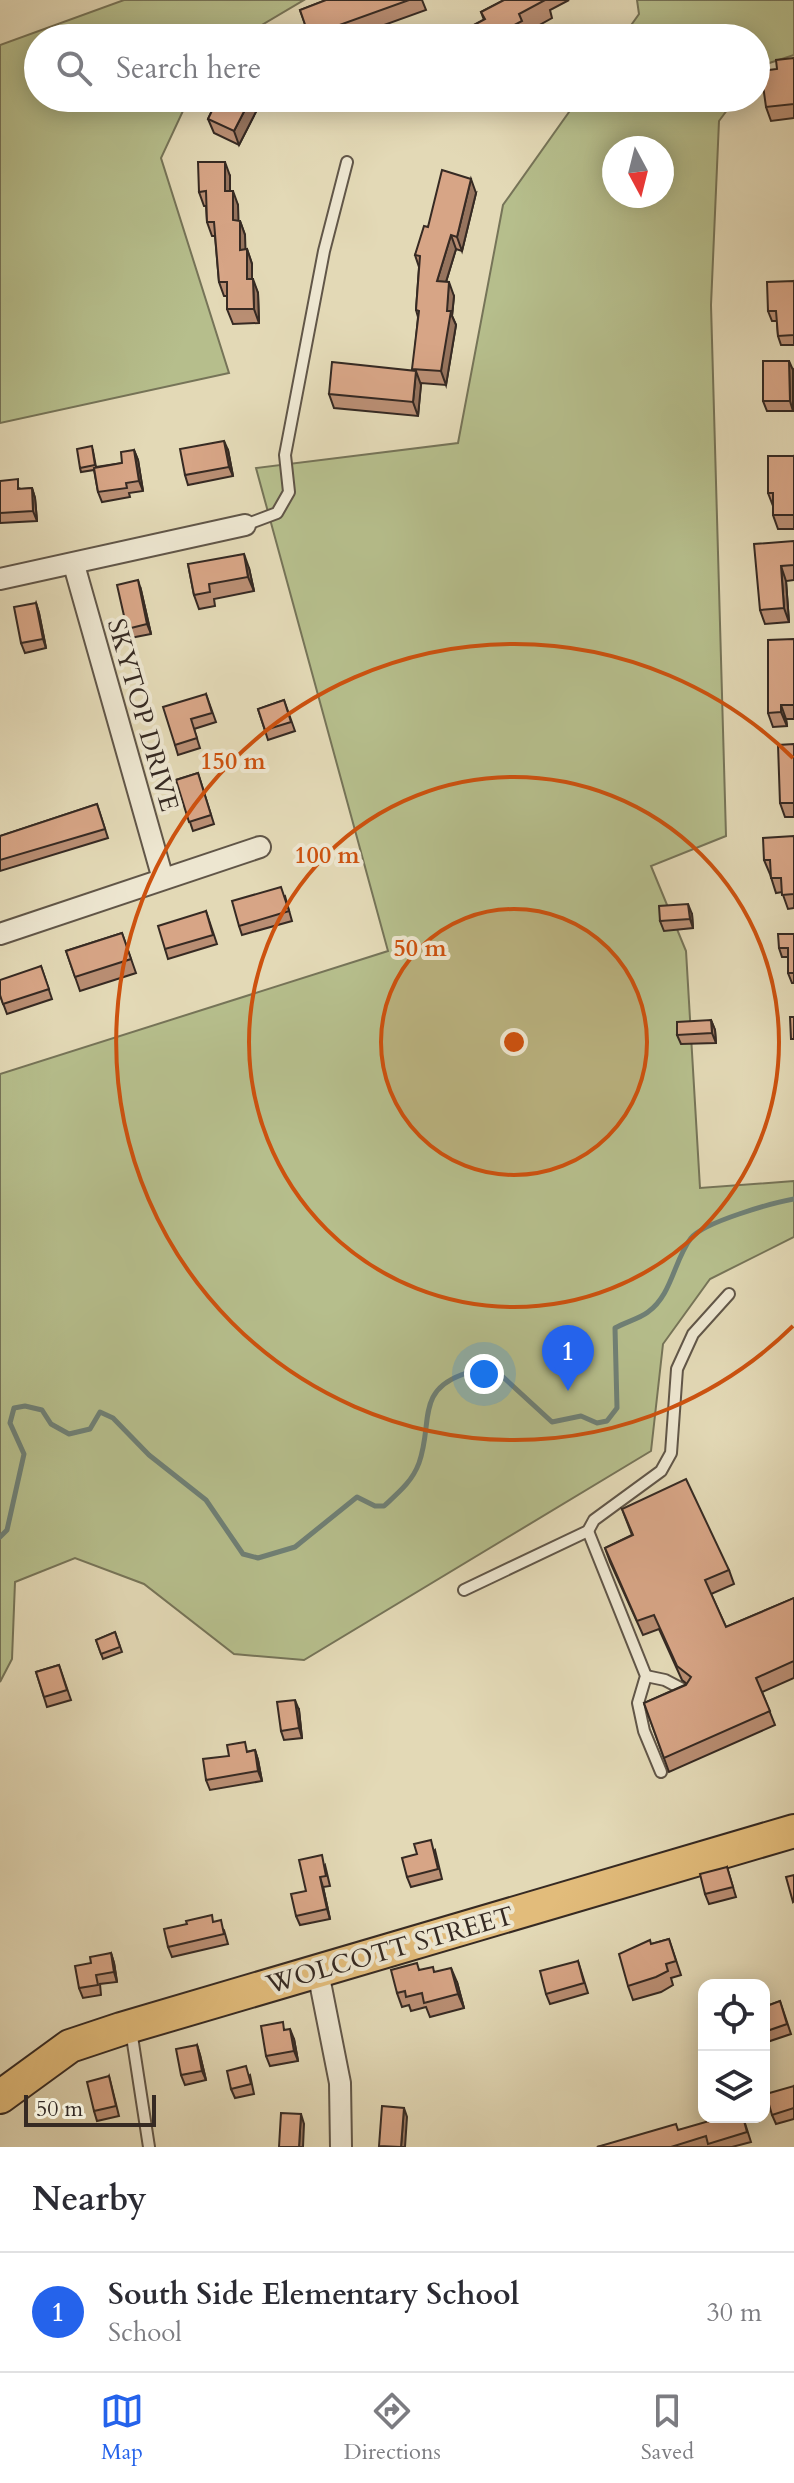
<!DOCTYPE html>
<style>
body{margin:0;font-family:Cardo,serif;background:#f2f2f3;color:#2b2b33}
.controls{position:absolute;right:24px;bottom:24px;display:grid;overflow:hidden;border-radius:16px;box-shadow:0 4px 20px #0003}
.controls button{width:72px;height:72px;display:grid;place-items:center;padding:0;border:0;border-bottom:2px solid #e1e1e2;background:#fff;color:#2b2b33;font:40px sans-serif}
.compass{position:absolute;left:602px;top:136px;width:72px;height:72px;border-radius:50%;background:#fff;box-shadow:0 4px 20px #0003;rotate:173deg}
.scale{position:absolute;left:24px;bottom:20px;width:132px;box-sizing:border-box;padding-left:8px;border:4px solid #362a23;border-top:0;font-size:22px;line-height:28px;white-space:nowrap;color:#362a23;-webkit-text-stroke:6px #ede6d0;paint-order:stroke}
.you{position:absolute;left:484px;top:1374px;width:28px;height:28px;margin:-20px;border:6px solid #fff;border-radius:50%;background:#1a73e8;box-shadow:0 0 0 12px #1a73e833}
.badge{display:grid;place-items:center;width:52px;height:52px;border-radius:50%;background:#2563eb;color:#fff;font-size:26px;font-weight:700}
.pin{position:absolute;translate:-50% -66px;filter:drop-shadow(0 2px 4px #0008)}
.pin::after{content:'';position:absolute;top:42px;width:28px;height:24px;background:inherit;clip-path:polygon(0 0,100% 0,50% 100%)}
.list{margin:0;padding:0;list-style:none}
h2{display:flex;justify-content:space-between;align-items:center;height:104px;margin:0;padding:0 32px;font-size:34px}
h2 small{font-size:26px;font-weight:400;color:#7c7c81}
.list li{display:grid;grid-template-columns:52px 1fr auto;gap:24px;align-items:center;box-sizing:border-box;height:120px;padding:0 32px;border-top:2px solid #e1e1e2}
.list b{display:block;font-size:30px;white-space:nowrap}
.list p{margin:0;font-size:26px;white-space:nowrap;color:#7c7c81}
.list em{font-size:26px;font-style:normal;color:#7c7c81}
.icon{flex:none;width:44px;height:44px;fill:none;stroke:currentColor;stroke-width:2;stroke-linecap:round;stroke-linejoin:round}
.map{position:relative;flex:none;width:794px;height:2147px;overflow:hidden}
.search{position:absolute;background:#fff;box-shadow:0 4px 20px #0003;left:24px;right:24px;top:24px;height:88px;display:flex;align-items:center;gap:20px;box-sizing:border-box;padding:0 28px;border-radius:44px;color:#7c7c81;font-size:30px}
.sheet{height:224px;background:#fff}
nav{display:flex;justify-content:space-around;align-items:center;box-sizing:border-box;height:112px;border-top:2px solid #e1e1e2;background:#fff;font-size:22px;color:#7c7c81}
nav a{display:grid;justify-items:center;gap:4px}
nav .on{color:#2563eb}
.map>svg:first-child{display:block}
</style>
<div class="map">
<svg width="794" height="2147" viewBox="0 0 794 2147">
<rect width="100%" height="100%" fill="#e3d9b6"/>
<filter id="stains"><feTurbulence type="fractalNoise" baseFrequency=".0025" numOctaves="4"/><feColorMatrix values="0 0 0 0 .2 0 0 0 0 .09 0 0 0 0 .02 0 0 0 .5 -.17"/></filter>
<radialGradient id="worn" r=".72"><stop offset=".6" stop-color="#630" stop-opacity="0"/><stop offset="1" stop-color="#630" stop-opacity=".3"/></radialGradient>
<g fill="#b6be8c" stroke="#767458" stroke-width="2" fill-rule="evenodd">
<path d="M124,0H304L240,38H38V98H189L161,158L229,373L0,423V45Z"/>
<path d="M637,0H794V55L760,66L756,71V38H622L639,14Z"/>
<path d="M579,98H736L719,121L711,305L726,836L651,866L686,951L700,1188L794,1181V1237L710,1279L663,1344L651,1451L304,1660L234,1654L144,1584L75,1558L15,1582L12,1659L0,1682V1074L388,951L256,468L458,443L503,205ZM614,148H662V196H614Z"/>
</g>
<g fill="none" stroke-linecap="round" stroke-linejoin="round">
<path stroke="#6f8076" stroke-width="5" d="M0,1537L7,1530L24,1454L10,1423L14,1408L25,1406L42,1410L51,1424L69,1434L90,1429L100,1412L113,1418L149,1455L206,1500L243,1554L258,1558L295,1547L357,1497L375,1506H384C398,1493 412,1482 419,1463C433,1424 416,1392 461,1375C472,1372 478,1363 490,1365L552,1422L581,1416L597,1423L607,1421L617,1408L615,1328C625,1322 639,1319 648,1312C672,1295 674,1260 691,1238C704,1222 772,1203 794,1199"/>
<g stroke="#615648" stroke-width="14">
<g id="service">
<path d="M245,525L277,513L289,492L285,455L324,251L347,162"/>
<path d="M588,1531L646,1676L638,1703L644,1731L661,1772"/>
<path d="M464,1590L588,1531L594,1520L661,1471L671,1453L677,1369L693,1334L729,1294"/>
<path d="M646,1676L665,1680L688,1692"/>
<path d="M131,2030L149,2147"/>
</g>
</g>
<g stroke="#615648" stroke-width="24">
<g id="minor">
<path d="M74,565L163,879"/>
<path d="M0,579L245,525"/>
<path d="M0,934L260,847"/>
<path d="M318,1972L340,2083L341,2147"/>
</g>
</g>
<g stroke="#362a23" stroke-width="36">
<path id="primary" d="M0,2097L70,2046L121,2029L794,1831"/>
</g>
<use href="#service" stroke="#ede6d0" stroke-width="10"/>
<use href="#minor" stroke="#ede6d0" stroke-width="20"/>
<use href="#primary" stroke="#e2bc7b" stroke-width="32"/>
</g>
<g fill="#b98e73" stroke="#362a23" stroke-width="2">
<path d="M326,0H422L426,10L348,38H310L300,10Z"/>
<path d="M504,0H569L550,10L552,18L527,32L529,38H461L459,33L484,20L481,12Z"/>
<path d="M794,58V118L771,121L766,107Z"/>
<path d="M218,98H263L239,145L214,133L208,119Z"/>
<path d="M230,176V191L238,205V221H240L245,235V249H247L252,264V279L258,293L259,323L233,324L227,309V296H224L219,282L215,236H212L207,222L206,206H204L199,192Z"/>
<path d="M476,193L462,251L456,249L446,282L454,296L452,316L456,325L446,385L421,383L418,416L334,408L329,394L413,371L418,317L416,310L419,267L415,255L428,227Z"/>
<path d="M794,281V345H781L778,336L777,321H772L768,311Z"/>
<path d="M793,370V411H767L763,401Z"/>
<path d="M134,450L138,460L143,491L129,493L130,497L102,502L98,492L94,470L81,472L80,468L93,451L96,467L122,463Z"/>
<path d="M228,450L233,476L188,485L185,475Z"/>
<path d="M794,456V529H778L773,515V506L768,493Z"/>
<path d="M0,481L21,489L32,488L35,498L37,521L0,523Z"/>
<path d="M794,541V580L786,581L789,622L765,624L760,610Z"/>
<path d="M188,564L249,568L254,591L214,599L215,606L199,609L194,595Z"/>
<path d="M141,590L151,634L130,638L127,629Z"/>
<path d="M36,603L39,613L46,648L25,653L21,643Z"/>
<path d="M794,639V719H786L787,726L773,727L768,713Z"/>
<path d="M206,694L216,722L194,729L200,748L178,755L175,745Z"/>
<path d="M284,700L295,731L268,740L258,709Z"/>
<path d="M794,744V817H785L780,803Z"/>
<path d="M198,773L214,824L193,831L176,780Z"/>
<path d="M97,804L108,838L0,871V836Z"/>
<path d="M794,836V908L788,909L782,892L776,893L770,874L764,860Z"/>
<path d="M285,896L292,921L242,935L239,926Z"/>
<path d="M206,911L217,944L168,959L165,949Z"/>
<path d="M692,914L693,928L664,931L660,921Z"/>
<path d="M122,933L136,973L80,991L66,951Z"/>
<path d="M794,934V983H792L788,973V957H782L779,948Z"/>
<path d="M41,966L52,999L7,1014L0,995Z"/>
<path d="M711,1020L715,1030L716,1043L681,1044L677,1035Z"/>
<path d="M622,1509L729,1570L734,1584L711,1594L726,1627L794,1598V1678L762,1692L775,1725L669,1772L644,1703L687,1684L682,1680L659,1629L643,1635L610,1562L605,1548L632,1535Z"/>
<path d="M115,1632L122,1652L103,1659L96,1640Z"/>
<path d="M59,1665L71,1700L47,1707L36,1672Z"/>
<path d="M299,1710L302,1738L284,1740L281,1731Z"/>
<path d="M255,1750L258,1760L262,1781L210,1790L206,1780L229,1756Z"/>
<path d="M435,1850L442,1879L411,1887L407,1877Z"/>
<path d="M325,1865L330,1886L323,1887L330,1919L300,1925L296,1916L306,1891Z"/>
<path d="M727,1867L736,1897L709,1904L705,1894Z"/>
<path d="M214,1922L224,1930L228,1944L172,1957L168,1947Z"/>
<path d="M669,1939L681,1975L671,1978L673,1985L661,1992L633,2000L628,1986L651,1944Z"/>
<path d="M111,1953L114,1963L117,1982L100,1984L101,1995L83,1998L79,1988L91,1963Z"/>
<path d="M578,1961L588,1993L550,2004L546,1994Z"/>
<path d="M420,1970L435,1972L457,1982L464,2008L430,2017L426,2007L411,2011L409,2005L402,2007L397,1993Z"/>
<path d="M780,2001L791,2034L764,2043V2007Z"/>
<path d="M285,2030L294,2039L298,2061L270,2066L266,2056Z"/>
<path d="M197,2045L200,2055L206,2080L185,2085L181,2075Z"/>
<path d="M250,2075L254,2094L235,2098L231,2089Z"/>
<path d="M109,2076L119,2116L97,2121L94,2111Z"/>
<path d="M794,2086V2119L776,2124L772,2115Z"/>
<path d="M743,2117L751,2142L732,2147H597Z"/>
</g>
<g fill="#96745e" stroke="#362a23" stroke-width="2">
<path d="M251,98H263L239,145L234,131Z"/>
<path d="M225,162L230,176V206L225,191Z"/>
<path d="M471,179L476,193L462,251L457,237Z"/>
<path d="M233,191L238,205L239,235L233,220Z"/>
<path d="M240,221L245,235L246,264L240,250Z"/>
<path d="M451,235L456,249L442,295L437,281Z"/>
<path d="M247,249L252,264V293L247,279Z"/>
<path d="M253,279L258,293L259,323L254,309Z"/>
<path d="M449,282L454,296L452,316L456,325L446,385L441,371Z"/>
<path d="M789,361L793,370V411L790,401Z"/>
<path d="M416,371L421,385L418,416L413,402Z"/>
<path d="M224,441L228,450L233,476L229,467Z"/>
<path d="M134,450L138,460L143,491L139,481Z"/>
<path d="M32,488L35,498L37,521L33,511Z"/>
<path d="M244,554L249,568L254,591L248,577Z"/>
<path d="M781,566L786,581L789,622L784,608Z"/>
<path d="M138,580L141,590L151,634L147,624Z"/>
<path d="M36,603L39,613L46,648L43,639Z"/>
<path d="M781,705L786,719L787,726L781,712Z"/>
<path d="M688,904L692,914L693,928L690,919Z"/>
<path d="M711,1020L715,1030L716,1043L712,1033Z"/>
<path d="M295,1700L299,1710L302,1738L299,1728Z"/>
<path d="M255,1750L258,1760L262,1781L258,1771Z"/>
<path d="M320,1877L323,1887L330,1919L327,1909Z"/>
<path d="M111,1953L114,1963L117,1982L114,1972Z"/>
<path d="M451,1968L457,1982L464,2008L458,1994Z"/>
<path d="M290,2029L294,2039L298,2061L294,2051Z"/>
<path d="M197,2045L200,2055L206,2080L202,2071Z"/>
<path d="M404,2108L407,2117L405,2147H401Z"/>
<path d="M301,2114L304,2124L303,2147H299Z"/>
</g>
<g fill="#d7a586" stroke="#362a23" stroke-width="2">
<path d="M326,0H409L309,36L300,10Z"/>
<path d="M504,0H545L519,14L522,21L497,34L499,38H462L459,33L485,19L481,12Z"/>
<path d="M794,58V104L766,107L761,71L777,69L776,60Z"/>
<path d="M218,98H251L234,131L208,119Z"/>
<path d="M198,162H225V191H233V220L240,221V250L247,249V279H253L254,309H227V282H219L214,222H207L206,191L199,192Z"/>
<path d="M442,170L471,179L457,237L451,235L437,281L449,282L447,311H451L441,371L412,369L419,311L416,310L420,256L415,255L424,226L428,227Z"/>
<path d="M794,281V335L778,336L776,311H768L767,282Z"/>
<path d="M763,361H789L790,401H763Z"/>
<path d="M332,362L416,371L413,402L329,394Z"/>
<path d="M224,441L229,467L185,475L180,449Z"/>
<path d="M92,446L95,465L80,468L77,449Z"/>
<path d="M134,450L139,481L126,483L127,488L98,492L94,468L122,463L121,452Z"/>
<path d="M768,456H794V515H773V493H768Z"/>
<path d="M18,479V489L32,488L33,511L0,513V481Z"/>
<path d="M794,541V565L781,566L784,608L760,610L754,544Z"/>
<path d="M244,554L248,577L209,584L210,592L194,595L188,564Z"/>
<path d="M138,580L147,624L127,629L117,585Z"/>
<path d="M36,603L43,639L21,643L14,607Z"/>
<path d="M794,639V705H781V712L768,713V640Z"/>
<path d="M206,694L212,713L191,719L197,738L175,745L163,707Z"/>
<path d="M284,700L291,722L265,730L258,709Z"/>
<path d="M794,744V803H780L778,745Z"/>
<path d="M198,773L211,815L189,822L176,780Z"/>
<path d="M97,804L105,829L0,860V836Z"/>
<path d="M794,836V894L782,895L781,878H771L770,860H764L763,838Z"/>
<path d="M281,887L289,911L239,926L232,901Z"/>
<path d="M688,904L690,919L660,921L659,906Z"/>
<path d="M206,911L213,935L165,949L158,926Z"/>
<path d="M122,933L131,959L75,977L66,951Z"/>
<path d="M778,934H794V973H788V948H779Z"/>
<path d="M41,966L49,989L3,1004L0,995V980Z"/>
<path d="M790,1017H794V1039H791Z"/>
<path d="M711,1020L712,1033L677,1035V1022Z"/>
<path d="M686,1479L729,1570L705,1580L726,1627L794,1598V1661L756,1678L770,1711L664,1758L644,1703L686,1685L691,1677L677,1666L654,1615L637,1621L605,1548L633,1535L622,1509Z"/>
<path d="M115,1632L120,1647L101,1654L96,1640Z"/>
<path d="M59,1665L67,1690L44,1697L36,1672Z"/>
<path d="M295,1700L299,1728L281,1731L277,1702Z"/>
<path d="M245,1742L247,1752L255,1750L258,1771L206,1780L203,1759L229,1756L227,1745Z"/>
<path d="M431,1840L438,1869L407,1877L402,1858L417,1854L414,1844Z"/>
<path d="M322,1855L326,1876L320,1877L327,1909L296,1916L291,1894L306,1891L299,1860Z"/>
<path d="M727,1867L733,1887L705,1894L700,1874Z"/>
<path d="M794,1875V1901L793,1902L786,1877Z"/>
<path d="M212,1915L213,1922L221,1920L224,1934L168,1947L164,1929L187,1924L186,1921Z"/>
<path d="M669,1939L676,1961L666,1964L668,1971L656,1977L628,1986L619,1954L650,1940L651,1944Z"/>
<path d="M111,1953L114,1972L96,1975L98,1985L79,1988L75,1966L91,1963L90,1957Z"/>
<path d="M578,1961L584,1983L546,1994L540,1971Z"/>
<path d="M417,1963L419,1970L433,1967L434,1972L451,1968L458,1994L424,2003L422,1993L406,1997L405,1991L397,1993L391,1970Z"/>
<path d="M780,2001L787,2024L764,2032V2007Z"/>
<path d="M283,2022L284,2030L290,2029L294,2051L266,2056L261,2026Z"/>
<path d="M197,2045L202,2071L181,2075L176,2049Z"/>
<path d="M246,2066L251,2084L231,2089L227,2071Z"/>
<path d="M109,2076L116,2106L94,2111L87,2082Z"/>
<path d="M794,2086V2108L772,2115L766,2094Z"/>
<path d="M382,2106L404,2108L401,2147L379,2146Z"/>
<path d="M281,2113L301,2114L299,2147H279Z"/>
<path d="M723,2117H743L747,2132L708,2144L706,2136L671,2147H597L676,2124L678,2130Z"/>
</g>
<circle cx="514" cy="1042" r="133" fill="#cd520f" fill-opacity=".12"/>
<g fill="none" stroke="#cd520f" stroke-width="4">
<circle cx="514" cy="1042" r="133"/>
<circle cx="514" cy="1042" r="265"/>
<path d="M793 1326A398 398 0 1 1 793 758"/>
</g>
<g text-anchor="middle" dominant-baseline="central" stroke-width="8" stroke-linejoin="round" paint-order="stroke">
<g font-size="26" fill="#362a23" stroke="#ede6d0">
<text transform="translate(143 715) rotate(74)">SKYTOP DRIVE</text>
<text transform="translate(390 1950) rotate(-16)">WOLCOTT STREET</text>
</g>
</g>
<circle cx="514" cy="1042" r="12" fill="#cd520f" stroke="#ede6d0" stroke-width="4"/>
<g font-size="24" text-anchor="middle" font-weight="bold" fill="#cd520f" stroke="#ede6d0" stroke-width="8" stroke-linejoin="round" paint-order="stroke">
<text x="233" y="769">150 m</text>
<text x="327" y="863">100 m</text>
<text x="420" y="956">50 m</text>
</g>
<rect width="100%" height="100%" filter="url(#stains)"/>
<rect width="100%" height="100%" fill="url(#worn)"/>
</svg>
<div class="controls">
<button><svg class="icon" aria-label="locate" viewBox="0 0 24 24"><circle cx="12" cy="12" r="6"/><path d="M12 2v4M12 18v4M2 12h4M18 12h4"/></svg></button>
<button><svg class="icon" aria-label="layers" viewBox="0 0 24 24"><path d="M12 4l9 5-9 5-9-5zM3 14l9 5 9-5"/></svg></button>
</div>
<svg class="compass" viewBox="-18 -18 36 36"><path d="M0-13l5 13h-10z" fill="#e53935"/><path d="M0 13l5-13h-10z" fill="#7c7c81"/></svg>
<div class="scale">50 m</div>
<div class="you"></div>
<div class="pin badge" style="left:568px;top:1391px">1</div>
<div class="search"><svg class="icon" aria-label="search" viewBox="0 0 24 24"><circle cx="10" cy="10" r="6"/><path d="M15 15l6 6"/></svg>Search here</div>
</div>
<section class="sheet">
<h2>Nearby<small></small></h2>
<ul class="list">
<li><span class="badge">1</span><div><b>South Side Elementary School</b><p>School</p></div><em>30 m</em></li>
</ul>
</section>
<nav>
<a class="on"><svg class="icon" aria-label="map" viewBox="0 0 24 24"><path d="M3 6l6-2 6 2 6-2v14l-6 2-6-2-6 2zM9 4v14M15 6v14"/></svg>Map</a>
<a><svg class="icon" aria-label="directions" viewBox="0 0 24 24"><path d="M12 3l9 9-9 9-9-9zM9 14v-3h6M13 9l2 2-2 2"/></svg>Directions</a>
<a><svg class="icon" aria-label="saved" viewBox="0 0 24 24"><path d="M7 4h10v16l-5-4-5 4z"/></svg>Saved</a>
</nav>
